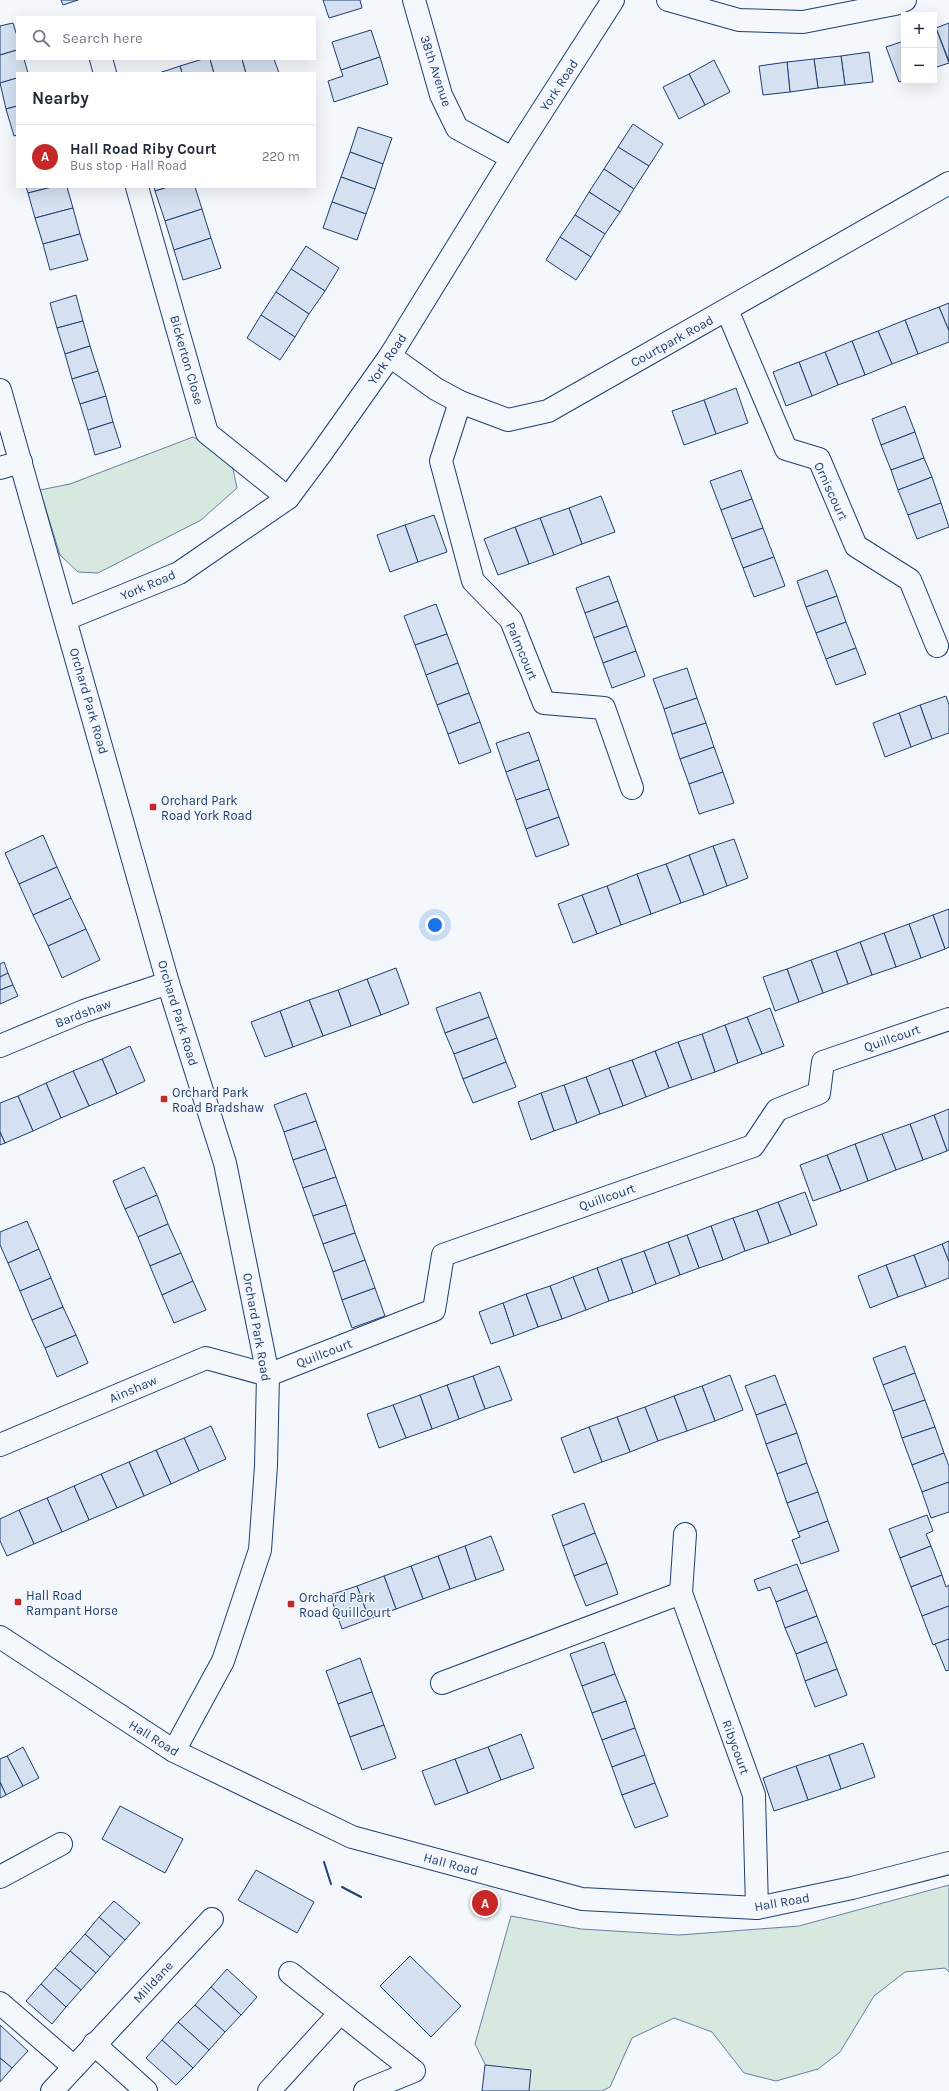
<!DOCTYPE html>
<meta charset="utf-8">
<style>
body{margin:0;font-family:Karla,sans-serif;background:#f6f6f7;color:#1f2937}
.controls{position:absolute;right:12px;top:12px;display:grid;overflow:hidden;border-radius:0px;box-shadow:0 4px 16px #0002}
.controls button{width:36px;height:36px;display:grid;place-items:center;padding:0;border:0;border-bottom:1px solid #e0e1e3;background:#fff;color:#1f2937;font:20px sans-serif}
.you{position:absolute;left:435px;top:925px;width:14px;height:14px;margin:-10px;border:3px solid #fff;border-radius:50%;background:#1a73e8;box-shadow:0 0 0 6px #1a73e833}
.badge{display:grid;place-items:center;width:26px;height:26px;border-radius:50%;background:#c62828;color:#fff;font-size:13px;font-weight:700}
.pin{position:absolute;translate:-50% -50%;border:2px solid #fff;box-shadow:0 1px 4px #0006}
.list{margin:0;padding:0;list-style:none}
h2{display:flex;justify-content:space-between;align-items:center;height:52px;margin:0;padding:0 16px;font-size:17px}
h2 small{font-size:13px;font-weight:400;color:#747a83}
.list li{display:grid;grid-template-columns:26px 1fr auto;gap:12px;align-items:center;box-sizing:border-box;height:64px;padding:0 16px;border-top:1px solid #e0e1e3}
.list b{display:block;font-size:15px;white-space:nowrap}
.list p{margin:0;font-size:13px;white-space:nowrap;color:#747a83}
.list em{font-size:13px;font-style:normal;color:#747a83}
.icon{flex:none;width:22px;height:22px;fill:none;stroke:currentColor;stroke-width:2;stroke-linecap:round;stroke-linejoin:round}
.map{position:relative;flex:none;width:949px;height:2091px;overflow:hidden}
.search{position:absolute;background:#fff;box-shadow:0 4px 16px #0002;left:16px;top:16px;width:300px;height:44px;display:flex;align-items:center;gap:10px;box-sizing:border-box;padding:0 14px;border-radius:0px;color:#747a83;font-size:15px}
.panel{position:absolute;background:#fff;box-shadow:0 4px 16px #0002;left:16px;top:72px;width:300px;height:116px;border-radius:0px}
.map>svg:first-child{display:block}
</style>
<div class="map">
<svg width="949" height="2091" viewBox="0 0 949 2091">
<rect width="100%" height="100%" fill="#f4f7fb"/>
<g fill="#d7e8df" stroke="#687fa3">
<path d="M193,437L209,445L233,469L237,488L201,520L98,573L78,572L60,555L40,490L70,484Z"/>
<path d="M949,1885V1972L945,1968L905,1972L874,1996L840,2052L818,2069L776,2081L744,2073L712,2032L674,2018L632,2038L610,2087L602,2091H503L497,2088L475,2044L511,1916L581,1929L679,1935L799,1926Z"/>
</g>
<g fill="#d5e0f0" stroke="#1d3f73">
<path d="M61,0H78L63,5Z"/>
<path d="M323,0H360L362,8L329,18Z"/>
<path d="M13,23L17,36V50L0,55V26Z"/>
<path d="M949,23V61L936,28Z"/>
<path d="M936,28L949,63L934,68V29Z"/>
<path d="M371,30L380,57L341,70L332,42Z"/>
<path d="M904,41V80L899,82L886,47Z"/>
<path d="M17,50V59H24L28,73H17V78L0,83V55Z"/>
<path d="M869,52L873,82L845,85L841,56Z"/>
<path d="M841,56L845,85L818,88L814,59Z"/>
<path d="M380,57L388,84L334,102L328,81L343,76L341,70Z"/>
<path d="M203,59H210L214,73H182L180,66Z"/>
<path d="M210,59H242L246,73H214Z"/>
<path d="M242,59H274L279,73H246Z"/>
<path d="M814,59L818,88L790,92L787,62Z"/>
<path d="M714,60L730,92L705,105L689,74Z"/>
<path d="M787,62L790,92L763,95L759,66Z"/>
<path d="M180,66L182,73H159Z"/>
<path d="M689,74L705,105L679,119L663,87Z"/>
<path d="M17,78V106L6,109L0,83Z"/>
<path d="M17,106V135L14,136L6,109Z"/>
<path d="M633,124L663,144L649,166L618,147Z"/>
<path d="M358,127L392,138L383,164L350,152Z"/>
<path d="M618,147L649,166L634,189L604,169Z"/>
<path d="M350,152L383,164L375,189L341,177Z"/>
<path d="M604,169L634,189L620,212L589,192Z"/>
<path d="M341,177L375,189L366,214L332,202Z"/>
<path d="M26,187H52L28,193Z"/>
<path d="M52,187H67L73,208L35,218L28,193Z"/>
<path d="M154,187H168L155,191Z"/>
<path d="M168,187H195L202,209L165,221L155,191Z"/>
<path d="M589,192L620,212L605,234L575,215Z"/>
<path d="M332,202L366,214L357,240L323,228Z"/>
<path d="M73,208L80,234L43,244L35,218Z"/>
<path d="M202,209L211,238L174,250L165,221Z"/>
<path d="M575,215L605,234L591,257L560,237Z"/>
<path d="M80,234L88,260L50,270L43,244Z"/>
<path d="M560,237L591,257L576,280L546,260Z"/>
<path d="M211,238L221,268L183,280L174,250Z"/>
<path d="M306,246L339,268L325,291L291,269Z"/>
<path d="M291,269L325,291L309,314L276,292Z"/>
<path d="M276,292L309,314L295,337L261,315Z"/>
<path d="M76,295L83,321L57,328L50,303Z"/>
<path d="M949,303V331L939,307Z"/>
<path d="M939,307L949,331V342L918,354L905,320Z"/>
<path d="M261,315L295,337L280,360L247,338Z"/>
<path d="M905,320L918,354L892,364L878,331Z"/>
<path d="M83,321L90,346L65,354L57,328Z"/>
<path d="M878,331L892,364L865,375L852,341Z"/>
<path d="M852,341L865,375L838,385L825,352Z"/>
<path d="M90,346L98,371L72,379L65,354Z"/>
<path d="M825,352L838,385L812,396L799,362Z"/>
<path d="M799,362L812,396L786,406L773,372Z"/>
<path d="M98,371L106,396L80,404L72,379Z"/>
<path d="M736,388L748,423L716,434L704,400Z"/>
<path d="M106,396L113,422L88,430L80,404Z"/>
<path d="M704,400L716,434L684,445L672,411Z"/>
<path d="M905,406L915,432L881,445L872,419Z"/>
<path d="M113,422L121,447L95,455L88,430Z"/>
<path d="M915,432L924,458L891,470L881,445Z"/>
<path d="M924,458L932,477L898,490L891,470Z"/>
<path d="M741,470L752,499L721,510L710,481Z"/>
<path d="M932,477L941,503L908,515L898,490Z"/>
<path d="M601,496L615,532L582,544L569,508Z"/>
<path d="M752,499L763,528L732,539L721,510Z"/>
<path d="M941,503L949,527L917,539L908,515Z"/>
<path d="M569,508L582,544L554,555L540,518Z"/>
<path d="M434,515L447,552L418,562L405,525Z"/>
<path d="M540,518L554,555L529,564L515,527Z"/>
<path d="M405,525L418,562L390,572L377,535Z"/>
<path d="M515,527L529,564L498,575L484,539Z"/>
<path d="M763,528L774,557L743,568L732,539Z"/>
<path d="M774,557L785,586L754,597L743,568Z"/>
<path d="M827,570L837,596L806,607L797,581Z"/>
<path d="M609,576L618,601L585,613L576,588Z"/>
<path d="M837,596L846,622L816,633L806,607Z"/>
<path d="M618,601L627,626L594,638L585,613Z"/>
<path d="M436,604L447,634L415,645L404,616Z"/>
<path d="M846,622L856,648L826,659L816,633Z"/>
<path d="M627,626L636,651L603,663L594,638Z"/>
<path d="M447,634L458,663L426,675L415,645Z"/>
<path d="M856,648L866,674L836,685L826,659Z"/>
<path d="M636,651L645,676L612,688L603,663Z"/>
<path d="M458,663L469,693L437,705L426,675Z"/>
<path d="M687,668L697,698L664,709L653,679Z"/>
<path d="M469,693L480,722L448,734L437,705Z"/>
<path d="M946,696L949,705V733L932,739L920,705Z"/>
<path d="M697,698L706,723L672,734L664,709Z"/>
<path d="M920,705L932,739L911,747L899,713Z"/>
<path d="M899,713L911,747L885,757L873,723Z"/>
<path d="M480,722L491,752L459,764L448,734Z"/>
<path d="M706,723L714,747L680,759L672,734Z"/>
<path d="M529,732L539,760L506,772L496,743Z"/>
<path d="M714,747L723,772L689,784L680,759Z"/>
<path d="M539,760L549,789L516,800L506,772Z"/>
<path d="M723,772L734,803L699,814L689,784Z"/>
<path d="M549,789L559,817L526,829L516,800Z"/>
<path d="M559,817L569,845L536,857L526,829Z"/>
<path d="M43,835L57,867L19,884L5,853Z"/>
<path d="M734,839L748,878L727,886L713,846Z"/>
<path d="M713,846L727,886L704,895L689,855Z"/>
<path d="M689,855L704,895L681,903L666,864Z"/>
<path d="M666,864L681,903L651,914L637,874Z"/>
<path d="M57,867L71,898L33,915L19,884Z"/>
<path d="M637,874L651,914L621,925L607,886Z"/>
<path d="M607,886L621,925L597,934L582,895Z"/>
<path d="M582,895L597,934L573,943L558,904Z"/>
<path d="M71,898L86,929L48,946L33,915Z"/>
<path d="M949,909V947L945,949L933,915Z"/>
<path d="M933,915L945,949L921,958L909,924Z"/>
<path d="M909,924L921,958L896,967L884,933Z"/>
<path d="M86,929L100,960L62,978L48,946Z"/>
<path d="M884,933L896,967L872,975L860,942Z"/>
<path d="M860,942L872,975L848,984L836,951Z"/>
<path d="M836,951L848,984L823,993L811,960Z"/>
<path d="M811,960L823,993L799,1002L787,969Z"/>
<path d="M4,962L8,973L0,977V964Z"/>
<path d="M396,968L409,1004L381,1015L367,979Z"/>
<path d="M787,969L799,1002L775,1011L763,977Z"/>
<path d="M8,973L13,985L0,990V977Z"/>
<path d="M367,979L381,1015L351,1026L338,990Z"/>
<path d="M13,985L18,996L0,1004V990Z"/>
<path d="M338,990L351,1026L323,1036L309,1000Z"/>
<path d="M480,992L489,1017L445,1033L436,1008Z"/>
<path d="M309,1000L323,1036L293,1047L280,1011Z"/>
<path d="M770,1008L784,1046L762,1054L747,1017Z"/>
<path d="M280,1011L293,1047L265,1057L251,1022Z"/>
<path d="M489,1017L497,1038L454,1054L445,1033Z"/>
<path d="M747,1017L762,1054L738,1063L725,1025Z"/>
<path d="M725,1025L738,1063L715,1072L702,1034Z"/>
<path d="M702,1034L715,1072L692,1080L678,1042Z"/>
<path d="M497,1038L506,1062L463,1079L454,1054Z"/>
<path d="M678,1042L692,1080L669,1088L655,1051Z"/>
<path d="M130,1046L145,1081L117,1094L102,1059Z"/>
<path d="M655,1051L669,1088L646,1097L632,1060Z"/>
<path d="M102,1059L117,1094L89,1106L73,1071Z"/>
<path d="M632,1060L646,1097L623,1106L609,1068Z"/>
<path d="M506,1062L516,1087L473,1103L463,1079Z"/>
<path d="M609,1068L623,1106L600,1114L586,1077Z"/>
<path d="M73,1071L89,1106L61,1118L46,1083Z"/>
<path d="M586,1077L600,1114L577,1123L564,1085Z"/>
<path d="M46,1083L61,1118L33,1131L18,1096Z"/>
<path d="M564,1085L577,1123L554,1131L541,1093Z"/>
<path d="M306,1093L316,1121L284,1132L274,1105Z"/>
<path d="M541,1093L554,1131L531,1140L518,1102Z"/>
<path d="M18,1096L33,1131L5,1143L0,1132V1103Z"/>
<path d="M949,1109V1150L947,1151L934,1115Z"/>
<path d="M934,1115L947,1151L923,1160L910,1124Z"/>
<path d="M316,1121L326,1149L293,1160L284,1132Z"/>
<path d="M910,1124L923,1160L896,1170L882,1134Z"/>
<path d="M0,1132L5,1143L0,1145Z"/>
<path d="M882,1134L896,1170L868,1181L855,1144Z"/>
<path d="M855,1144L868,1181L841,1191L827,1155Z"/>
<path d="M326,1149L336,1177L303,1188L293,1160Z"/>
<path d="M827,1155L841,1191L813,1201L800,1165Z"/>
<path d="M144,1167L157,1195L125,1209L113,1181Z"/>
<path d="M336,1177L346,1205L313,1216L303,1188Z"/>
<path d="M805,1192L817,1225L791,1235L778,1202Z"/>
<path d="M157,1195L168,1224L138,1237L125,1209Z"/>
<path d="M778,1202L791,1235L769,1243L757,1210Z"/>
<path d="M346,1205L355,1233L323,1244L313,1216Z"/>
<path d="M757,1210L769,1243L745,1251L733,1218Z"/>
<path d="M733,1218L745,1251L723,1260L711,1226Z"/>
<path d="M27,1221L39,1249L8,1263L0,1245V1232Z"/>
<path d="M168,1224L181,1253L150,1266L138,1237Z"/>
<path d="M711,1226L723,1260L699,1268L687,1235Z"/>
<path d="M355,1233L365,1260L333,1272L323,1244Z"/>
<path d="M687,1235L699,1268L680,1275L668,1242Z"/>
<path d="M949,1241V1262L942,1244Z"/>
<path d="M668,1242L680,1275L656,1284L644,1251Z"/>
<path d="M942,1244L949,1262V1278L926,1287L914,1255Z"/>
<path d="M39,1249L51,1278L20,1291L8,1263Z"/>
<path d="M644,1251L656,1284L633,1293L621,1259Z"/>
<path d="M181,1253L193,1281L162,1295L150,1266Z"/>
<path d="M914,1255L926,1287L898,1297L886,1265Z"/>
<path d="M621,1259L633,1293L609,1301L597,1268Z"/>
<path d="M365,1260L375,1288L342,1300L333,1272Z"/>
<path d="M886,1265L898,1297L870,1308L858,1276Z"/>
<path d="M597,1268L609,1301L586,1310L573,1277Z"/>
<path d="M573,1277L586,1310L562,1319L550,1286Z"/>
<path d="M51,1278L63,1307L32,1320L20,1291Z"/>
<path d="M193,1281L206,1310L174,1323L162,1295Z"/>
<path d="M550,1286L562,1319L538,1327L526,1294Z"/>
<path d="M375,1288L385,1316L352,1328L342,1300Z"/>
<path d="M526,1294L538,1327L514,1336L503,1303Z"/>
<path d="M503,1303L514,1336L491,1344L479,1312Z"/>
<path d="M63,1307L76,1335L45,1348L32,1320Z"/>
<path d="M76,1335L88,1363L57,1377L45,1348Z"/>
<path d="M905,1346L915,1373L883,1385L873,1358Z"/>
<path d="M499,1366L512,1400L485,1409L473,1376Z"/>
<path d="M915,1373L925,1400L893,1411L883,1385Z"/>
<path d="M730,1375L743,1410L715,1421L702,1386Z"/>
<path d="M775,1375L786,1404L756,1415L745,1386Z"/>
<path d="M473,1376L485,1409L459,1419L447,1385Z"/>
<path d="M447,1385L459,1419L432,1429L420,1395Z"/>
<path d="M702,1386L715,1421L687,1431L674,1396Z"/>
<path d="M420,1395L432,1429L406,1438L393,1405Z"/>
<path d="M674,1396L687,1431L658,1441L645,1407Z"/>
<path d="M925,1400L935,1427L902,1438L893,1411Z"/>
<path d="M786,1404L797,1433L766,1444L756,1415Z"/>
<path d="M393,1405L406,1438L379,1448L367,1414Z"/>
<path d="M645,1407L658,1441L630,1452L617,1417Z"/>
<path d="M617,1417L630,1452L602,1462L589,1427Z"/>
<path d="M211,1426L226,1459L199,1471L184,1438Z"/>
<path d="M589,1427L602,1462L574,1473L561,1438Z"/>
<path d="M935,1427L944,1453L912,1465L902,1438Z"/>
<path d="M797,1433L807,1463L777,1474L766,1444Z"/>
<path d="M184,1438L199,1471L171,1484L156,1450Z"/>
<path d="M156,1450L171,1484L144,1496L129,1462Z"/>
<path d="M944,1453L949,1466V1482L922,1492L912,1465Z"/>
<path d="M129,1462L144,1496L117,1508L101,1474Z"/>
<path d="M807,1463L818,1492L787,1503L777,1474Z"/>
<path d="M101,1474L117,1508L89,1520L74,1486Z"/>
<path d="M949,1482V1512L931,1518L922,1492Z"/>
<path d="M74,1486L89,1520L62,1532L47,1498Z"/>
<path d="M818,1492L828,1521L798,1532L787,1503Z"/>
<path d="M47,1498L62,1532L34,1544L19,1510Z"/>
<path d="M584,1503L595,1533L563,1546L552,1515Z"/>
<path d="M19,1510L34,1544L7,1556L0,1541V1519Z"/>
<path d="M927,1515L933,1531L926,1534L931,1546L900,1558L889,1529Z"/>
<path d="M828,1521L839,1551L801,1564L792,1540L800,1537L798,1532Z"/>
<path d="M595,1533L607,1563L574,1576L563,1546Z"/>
<path d="M491,1536L504,1570L476,1580L465,1546Z"/>
<path d="M465,1546L476,1580L450,1589L438,1556Z"/>
<path d="M931,1546L942,1575L911,1587L900,1558Z"/>
<path d="M438,1556L450,1589L423,1599L411,1566Z"/>
<path d="M607,1563L618,1594L586,1606L574,1576Z"/>
<path d="M797,1564L807,1590L776,1602L770,1587L758,1591L754,1580Z"/>
<path d="M411,1566L423,1599L396,1609L384,1576Z"/>
<path d="M942,1575L946,1587L949,1585V1606L922,1616L911,1587Z"/>
<path d="M384,1576L396,1609L369,1619L357,1586Z"/>
<path d="M357,1586L369,1619L342,1629L330,1595Z"/>
<path d="M807,1590L817,1616L785,1628L776,1602Z"/>
<path d="M949,1606V1639L933,1645L922,1616Z"/>
<path d="M817,1616L827,1642L796,1654L785,1628Z"/>
<path d="M949,1639V1670L946,1671L935,1644Z"/>
<path d="M604,1642L615,1674L582,1686L570,1654Z"/>
<path d="M827,1642L837,1669L805,1681L796,1654Z"/>
<path d="M360,1658L372,1692L338,1704L326,1671Z"/>
<path d="M837,1669L847,1695L815,1707L805,1681Z"/>
<path d="M615,1674L626,1701L592,1713L582,1686Z"/>
<path d="M372,1692L384,1725L350,1737L338,1704Z"/>
<path d="M626,1701L635,1728L602,1740L592,1713Z"/>
<path d="M384,1725L396,1758L362,1770L350,1737Z"/>
<path d="M635,1728L645,1755L612,1767L602,1740Z"/>
<path d="M521,1734L534,1768L501,1780L488,1747Z"/>
<path d="M863,1743L875,1777L841,1789L829,1755Z"/>
<path d="M23,1747L39,1778L23,1786L7,1756Z"/>
<path d="M488,1747L501,1780L468,1793L455,1759Z"/>
<path d="M645,1755L655,1783L622,1795L612,1767Z"/>
<path d="M829,1755L841,1789L808,1800L796,1766Z"/>
<path d="M7,1756L23,1786L6,1795L0,1782V1759Z"/>
<path d="M455,1759L468,1793L435,1805L422,1771Z"/>
<path d="M796,1766L808,1800L774,1811L763,1778Z"/>
<path d="M0,1782L6,1795L0,1798Z"/>
<path d="M655,1783L668,1816L635,1828L622,1795Z"/>
<path d="M120,1806L183,1839L165,1873L102,1839Z"/>
<path d="M256,1870L314,1902L297,1933L238,1900Z"/>
<path d="M114,1901L140,1923L125,1940L99,1917Z"/>
<path d="M99,1917L125,1940L110,1957L85,1934Z"/>
<path d="M85,1934L110,1957L96,1973L70,1951Z"/>
<path d="M70,1951L96,1973L81,1990L55,1968Z"/>
<path d="M410,1956L461,2006L431,2037L380,1986Z"/>
<path d="M55,1968L81,1990L66,2007L41,1984Z"/>
<path d="M227,1969L257,1997L241,2015L211,1987Z"/>
<path d="M41,1984L66,2007L52,2024L26,2001Z"/>
<path d="M211,1987L241,2015L225,2032L195,2005Z"/>
<path d="M195,2005L225,2032L209,2050L178,2022Z"/>
<path d="M178,2022L209,2050L193,2068L162,2040Z"/>
<path d="M0,2025L28,2051L12,2068L0,2058Z"/>
<path d="M162,2040L193,2068L176,2085L146,2058Z"/>
<path d="M0,2058L12,2068L0,2082Z"/>
<path d="M485,2065L531,2070L529,2091H482Z"/>
</g>
<g fill="none" stroke-linecap="round" stroke-linejoin="round">
<g stroke="#1d3f73" stroke-width="24">
<g id="minor">
<path d="M414,0L441,95L457,128L512,158"/>
<path d="M668,0L739,20L803,22L895,4L905,0"/>
<path d="M101,59L105,73"/>
<path d="M137,187L207,433L288,498"/>
<path d="M727,310L786,449L819,459L856,546L910,580L937,646"/>
<path d="M390,356L436,389L460,402L508,420L548,411L949,183"/>
<path d="M0,390L168,983L225,1163L268,1375L266,1466L260,1550L223,1661L174,1751"/>
<path d="M460,402L441,461L473,581L511,620L544,703L604,708L632,788"/>
<path d="M0,468L21,462"/>
<path d="M66,619L179,573L288,498L320,455L390,356L512,158L613,0"/>
<path d="M0,1046L84,1011L168,983"/>
<path d="M268,1375L434,1310L443,1255L753,1146L777,1110L819,1093L823,1062L949,1019"/>
<path d="M0,1445L206,1358L268,1375"/>
<path d="M685,1534L681,1593L754,1795L757,1908"/>
<path d="M0,1637L174,1751L352,1837L582,1899L757,1908L852,1888L949,1863"/>
<path d="M442,1683L681,1593"/>
<path d="M0,1877L61,1844"/>
<path d="M290,1973L414,2071L365,2091"/>
<path d="M0,2003L74,2067"/>
<path d="M94,2044L146,2091"/>
<path d="M52,2091L212,1919"/>
<path d="M269,2091L340,2013"/>
</g>
</g>
<use href="#minor" stroke="#f4f7fb" stroke-width="22"/>
<g stroke="#1d3f73" stroke-width="2">
<path d="M324,1862L331,1884"/>
<path d="M342,1887L361,1897"/>
</g>
</g>
<g fill="#c62828" stroke="#f4f7fb" stroke-width="1.5">
<rect x="149" y="803" width="8" height="8" rx="2"/>
<rect x="160" y="1095" width="8" height="8" rx="2"/>
<rect x="14" y="1598" width="8" height="8" rx="2"/>
<rect x="287" y="1600" width="8" height="8" rx="2"/>
</g>
<g text-anchor="middle" dominant-baseline="central" stroke-width="3" stroke-linejoin="round" paint-order="stroke">
<g font-size="13" fill="#1d3f73" stroke="#f4f7fb">
<text transform="translate(436 71) rotate(72)">38th Avenue</text>
<text transform="translate(559 85) rotate(-57)">York Road</text>
<text transform="translate(672 341) rotate(-29)">Courtpark Road</text>
<text transform="translate(387 359) rotate(-56)">York Road</text>
<text transform="translate(187 360) rotate(74)">Bickerton Close</text>
<text transform="translate(831 491) rotate(65)">Orniscourt</text>
<text transform="translate(148 585) rotate(-23)">York Road</text>
<text transform="translate(522 651) rotate(67)">Palmcourt</text>
<text transform="translate(89 701) rotate(74)">Orchard Park Road</text>
<text transform="translate(83 1013) rotate(-21)">Bardshaw</text>
<text transform="translate(178 1013) rotate(73)">Orchard Park Road</text>
<text transform="translate(892 1038) rotate(-19)">Quillcourt</text>
<text transform="translate(607 1197) rotate(-19)">Quillcourt</text>
<text transform="translate(257 1327) rotate(80)">Orchard Park Road</text>
<text transform="translate(324 1353) rotate(-21)">Quillcourt</text>
<text transform="translate(133 1389) rotate(-23)">Ainshaw</text>
<text transform="translate(154 1738) rotate(32)">Hall Road</text>
<text transform="translate(736 1747) rotate(70)">Ribycourt</text>
<text transform="translate(451 1864) rotate(15)">Hall Road</text>
<text transform="translate(782 1902) rotate(-10)">Hall Road</text>
<text transform="translate(153 1982) rotate(-47)">Milldane</text>
</g>
<g font-size="13" fill="#1d3f73" stroke="#f4f7fb" text-anchor="start">
<text x="161" y="800">Orchard Park<tspan x="161" dy="15">Road York Road</tspan></text>
<text x="172" y="1092">Orchard Park<tspan x="172" dy="15">Road Bradshaw</tspan></text>
<text x="26" y="1595">Hall Road<tspan x="26" dy="15">Rampant Horse</tspan></text>
<text x="299" y="1597">Orchard Park<tspan x="299" dy="15">Road Quillcourt</tspan></text>
</g>
</g>
</svg>
<div class="controls">
<button>+</button>
<button>−</button>
</div>
<div class="you"></div>
<div class="pin badge" style="left:485px;top:1903px">A</div>
<div class="search"><svg class="icon" aria-label="search" viewBox="0 0 24 24"><circle cx="10" cy="10" r="6"/><path d="M15 15l6 6"/></svg>Search here</div>
<section class="panel">
<h2>Nearby<small></small></h2>
<ul class="list">
<li><span class="badge">A</span><div><b>Hall Road Riby Court</b><p>Bus stop · Hall Road</p></div><em>220 m</em></li>
</ul>
</section>
</div>
